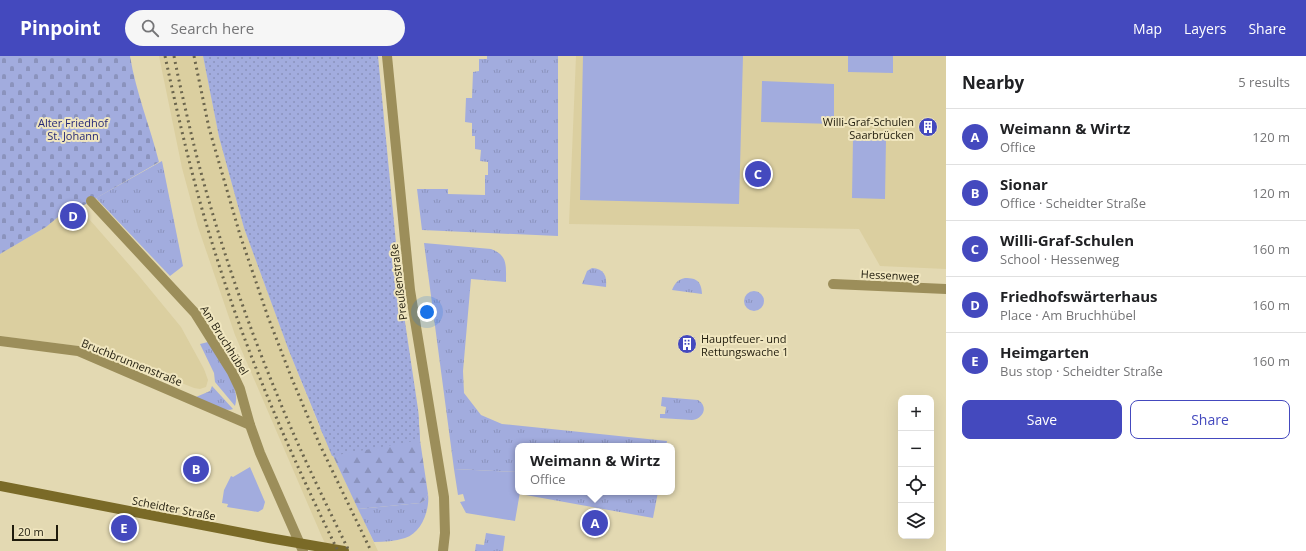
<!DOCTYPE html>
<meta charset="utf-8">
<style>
body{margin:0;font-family:"Open Sans",sans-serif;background:#f6f6f6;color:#202124}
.controls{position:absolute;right:12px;bottom:12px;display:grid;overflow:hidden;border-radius:8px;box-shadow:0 4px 16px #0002}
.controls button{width:36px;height:36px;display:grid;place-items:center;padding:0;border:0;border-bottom:1px solid #e0e0e0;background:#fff;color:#202124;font:20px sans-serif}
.scale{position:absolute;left:12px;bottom:10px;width:46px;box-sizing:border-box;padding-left:4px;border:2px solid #1f1b0c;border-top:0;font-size:11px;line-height:14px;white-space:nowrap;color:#1f1b0c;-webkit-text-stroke:3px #f0e6bf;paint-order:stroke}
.you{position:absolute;left:427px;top:256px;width:14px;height:14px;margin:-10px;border:3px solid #fff;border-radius:50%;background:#1a73e8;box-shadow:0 0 0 6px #1a73e833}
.badge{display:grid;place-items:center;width:26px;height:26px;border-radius:50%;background:#4449be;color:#fff;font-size:13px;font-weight:700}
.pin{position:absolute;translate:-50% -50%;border:2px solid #fff;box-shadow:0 1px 4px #0006}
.popup{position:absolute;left:515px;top:387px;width:160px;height:52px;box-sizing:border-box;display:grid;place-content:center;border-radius:8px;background:#fff;filter:drop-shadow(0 1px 3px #0005);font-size:13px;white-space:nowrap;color:#757577}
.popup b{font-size:15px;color:#202124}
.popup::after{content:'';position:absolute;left:50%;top:100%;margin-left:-8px;border:8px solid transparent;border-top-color:#fff}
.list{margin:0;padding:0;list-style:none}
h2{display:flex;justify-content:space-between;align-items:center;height:52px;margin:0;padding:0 16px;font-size:17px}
h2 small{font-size:13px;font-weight:400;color:#757577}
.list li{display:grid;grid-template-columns:26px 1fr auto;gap:12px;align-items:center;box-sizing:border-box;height:56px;padding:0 16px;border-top:1px solid #e0e0e0}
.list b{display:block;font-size:15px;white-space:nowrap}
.list p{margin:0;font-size:13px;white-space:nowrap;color:#757577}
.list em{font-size:13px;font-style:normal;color:#757577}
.actions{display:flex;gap:8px;padding:12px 16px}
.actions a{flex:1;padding:9px 0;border:1px solid #4449be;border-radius:8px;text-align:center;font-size:14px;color:#4449be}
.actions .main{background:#4449be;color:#fff}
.icon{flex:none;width:22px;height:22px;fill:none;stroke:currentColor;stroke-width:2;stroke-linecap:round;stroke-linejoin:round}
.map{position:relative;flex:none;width:946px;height:495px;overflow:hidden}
header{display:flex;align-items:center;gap:24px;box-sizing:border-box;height:56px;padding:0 20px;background:#4449be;color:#fff}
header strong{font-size:19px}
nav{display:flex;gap:22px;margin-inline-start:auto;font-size:14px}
.search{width:280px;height:36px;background:#f6f6f6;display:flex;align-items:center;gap:10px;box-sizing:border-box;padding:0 14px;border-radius:22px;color:#757577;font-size:15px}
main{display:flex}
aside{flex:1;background:#fff}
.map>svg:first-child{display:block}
</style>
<header>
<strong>Pinpoint</strong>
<div class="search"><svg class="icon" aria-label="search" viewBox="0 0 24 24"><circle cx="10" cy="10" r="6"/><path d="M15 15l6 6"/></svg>Search here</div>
<nav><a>Map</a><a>Layers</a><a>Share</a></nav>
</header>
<main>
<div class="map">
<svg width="946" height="495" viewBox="0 0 946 495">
<defs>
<pattern id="grass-tufts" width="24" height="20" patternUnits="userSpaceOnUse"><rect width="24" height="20" fill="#a2acde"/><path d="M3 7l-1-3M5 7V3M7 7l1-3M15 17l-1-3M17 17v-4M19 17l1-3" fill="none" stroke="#8b93bd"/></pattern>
<pattern id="forest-firs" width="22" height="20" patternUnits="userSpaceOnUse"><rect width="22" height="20" fill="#a2acde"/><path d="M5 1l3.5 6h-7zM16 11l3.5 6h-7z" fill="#8b93bd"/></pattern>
<pattern id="cemetery-stones" width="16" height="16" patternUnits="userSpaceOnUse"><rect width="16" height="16" fill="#a2acde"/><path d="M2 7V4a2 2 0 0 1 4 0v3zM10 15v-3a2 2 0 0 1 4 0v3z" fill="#8b93bd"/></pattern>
<pattern id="garden-dots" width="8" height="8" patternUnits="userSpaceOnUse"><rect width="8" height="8" fill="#a2acde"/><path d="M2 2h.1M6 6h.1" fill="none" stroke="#8b93bd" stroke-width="1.8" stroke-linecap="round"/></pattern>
</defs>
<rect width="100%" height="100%" fill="#e3d9b2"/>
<g fill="#dbcfa0">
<path d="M159,0H203L219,81L244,172L289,295L320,372L378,495H329L322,481L235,279L198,171L182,112Z"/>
<path d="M576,0H946V213L880,210L859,173L569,168Z"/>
<path d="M75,147L139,220L181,271L204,313L208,324L206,331L200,333L194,332L94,292L0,280V198L46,171Z"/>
</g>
<g fill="url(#grass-tufts)">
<path d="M487,0H558V180L422,174L417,133H448V138L485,139V119H488V106L480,105L481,94L475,93V80H472V67L465,66L466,42H472L473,16L479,15V3H487Z"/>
<path d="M162,105L183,210L170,220L96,142Z"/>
<path d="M424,187L491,193C508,199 506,210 506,226L471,223L463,315L464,337L481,359L502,368L667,385L666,390H518V416L454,413Z"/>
<path d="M592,212C604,213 607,219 606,231L582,228L587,215Z"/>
<path d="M685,222C698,222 701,226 702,238L672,234C675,227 677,224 685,222Z"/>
<circle cx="754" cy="245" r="10"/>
<path d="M208,286C218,302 242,331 235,350L215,326L214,317L200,288Z"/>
<path d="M212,330L233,353C222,357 206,346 196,341L210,335Z"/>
<path d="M662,341L698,344C709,351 703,363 692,364L660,362V358H665L666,351L661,350Z"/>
<path d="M520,436H658L653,462L520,438Z"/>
<path d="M428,438C430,453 422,477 405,482C395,485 384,486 374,486L358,453L420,447L425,444Z"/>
<path d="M486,477L505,480L503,495H475L476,488L484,489Z"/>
</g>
<path fill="url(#forest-firs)" d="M418,353L420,384L428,438L425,444L420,447L358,453L320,372Z"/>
<path fill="url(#cemetery-stones)" d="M0,0H130C136,37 150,70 159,106L79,152L75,147L46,171L0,198Z"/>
<g fill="#a2acde">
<path d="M583,0H743L739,148L580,144Z"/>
<path d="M848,0H893V17L848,16Z"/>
<path d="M762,25L834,28V68L761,66Z"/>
<path d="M853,82L886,83L885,143L852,142Z"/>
<path d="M250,411L265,446L263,453L258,456L227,451L228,448L222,447L224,434L231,420L233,421Z"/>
<path d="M454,413L518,416V436H520L515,465L466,457L460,446L465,445L463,438L458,439Z"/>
</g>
<path fill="url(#garden-dots)" d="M203,0H378L401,239L418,353L420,384L332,400L289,295L244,172L219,81Z"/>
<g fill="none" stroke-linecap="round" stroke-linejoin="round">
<g stroke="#9c8e5a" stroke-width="10">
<path d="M91,145L195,257L232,316L240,333L250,369L260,397L303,495"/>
<path d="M833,228L946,233"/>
<path d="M0,285L78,295L250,369"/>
</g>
<path stroke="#9c8e5a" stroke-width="10" d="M387,0L410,234L444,441L445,477L443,495"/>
<path stroke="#7a6a27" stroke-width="10" d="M0,430L269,482L344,495"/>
<g stroke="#6b654d" stroke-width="3" stroke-dasharray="2 4" stroke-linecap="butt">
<path d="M165,0C179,65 194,130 214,193C246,297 290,398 338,495"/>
<path d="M174,0C179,26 185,51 191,77C212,165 243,257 278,341C299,393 324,444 349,495"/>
<path d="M194,0L209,72L240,179L268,261L292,323L319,387L371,495"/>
</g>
</g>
<defs>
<g id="building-disc" transform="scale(1)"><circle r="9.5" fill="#4449be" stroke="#f0e6bf"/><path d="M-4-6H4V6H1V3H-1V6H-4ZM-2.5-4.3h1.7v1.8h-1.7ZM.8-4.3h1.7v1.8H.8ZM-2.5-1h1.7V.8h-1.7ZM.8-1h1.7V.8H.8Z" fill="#fff"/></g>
</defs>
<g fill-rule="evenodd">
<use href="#building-disc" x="928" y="71"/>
<use href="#building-disc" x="687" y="288"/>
</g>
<g text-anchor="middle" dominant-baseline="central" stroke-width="4" stroke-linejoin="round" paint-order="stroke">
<g font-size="11" fill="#1f1b0c" stroke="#f0e6bf" text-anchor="end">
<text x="914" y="65">Willi-Graf-Schulen<tspan x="914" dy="13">Saarbrücken</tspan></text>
<text x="701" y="282" text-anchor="start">Hauptfeuer- und<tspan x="701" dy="13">Rettungswache 1</tspan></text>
</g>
<g font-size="11" fill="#262977" stroke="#f0e6bf">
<text x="73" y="66">Alter Friedhof<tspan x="73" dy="13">St. Johann</tspan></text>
</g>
<g font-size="11" fill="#1f1b0c" stroke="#f0e6bf">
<text transform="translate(890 219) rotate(3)">Hessenweg</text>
<text transform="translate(398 226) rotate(-97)">Preußenstraße</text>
<text transform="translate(225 284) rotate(58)">Am Bruchhübel</text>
<text transform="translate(132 306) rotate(22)">Bruchbrunnenstraße</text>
<text transform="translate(174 452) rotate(11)">Scheidter Straße</text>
</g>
</g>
</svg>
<div class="controls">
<button>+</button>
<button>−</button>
<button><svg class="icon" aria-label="locate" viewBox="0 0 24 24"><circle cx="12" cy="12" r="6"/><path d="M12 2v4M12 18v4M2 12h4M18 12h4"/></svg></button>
<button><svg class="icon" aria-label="layers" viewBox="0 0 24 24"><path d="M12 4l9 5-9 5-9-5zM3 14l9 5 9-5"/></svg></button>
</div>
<div class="scale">20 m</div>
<div class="you"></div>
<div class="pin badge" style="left:595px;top:467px">A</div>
<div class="popup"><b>Weimann &amp; Wirtz</b>Office</div>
<div class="pin badge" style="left:196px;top:413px">B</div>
<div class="pin badge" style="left:758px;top:118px">C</div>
<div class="pin badge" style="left:73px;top:160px">D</div>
<div class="pin badge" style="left:124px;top:472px">E</div>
</div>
<aside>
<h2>Nearby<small>5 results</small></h2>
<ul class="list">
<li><span class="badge">A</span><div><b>Weimann &amp; Wirtz</b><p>Office</p></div><em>120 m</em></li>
<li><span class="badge">B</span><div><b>Sionar</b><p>Office · Scheidter Straße</p></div><em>120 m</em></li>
<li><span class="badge">C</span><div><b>Willi-Graf-Schulen</b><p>School · Hessenweg</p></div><em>160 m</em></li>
<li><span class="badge">D</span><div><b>Friedhofswärterhaus</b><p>Place · Am Bruchhübel</p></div><em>160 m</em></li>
<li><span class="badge">E</span><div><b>Heimgarten</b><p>Bus stop · Scheidter Straße</p></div><em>160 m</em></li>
</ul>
<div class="actions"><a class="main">Save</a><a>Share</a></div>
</aside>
</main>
